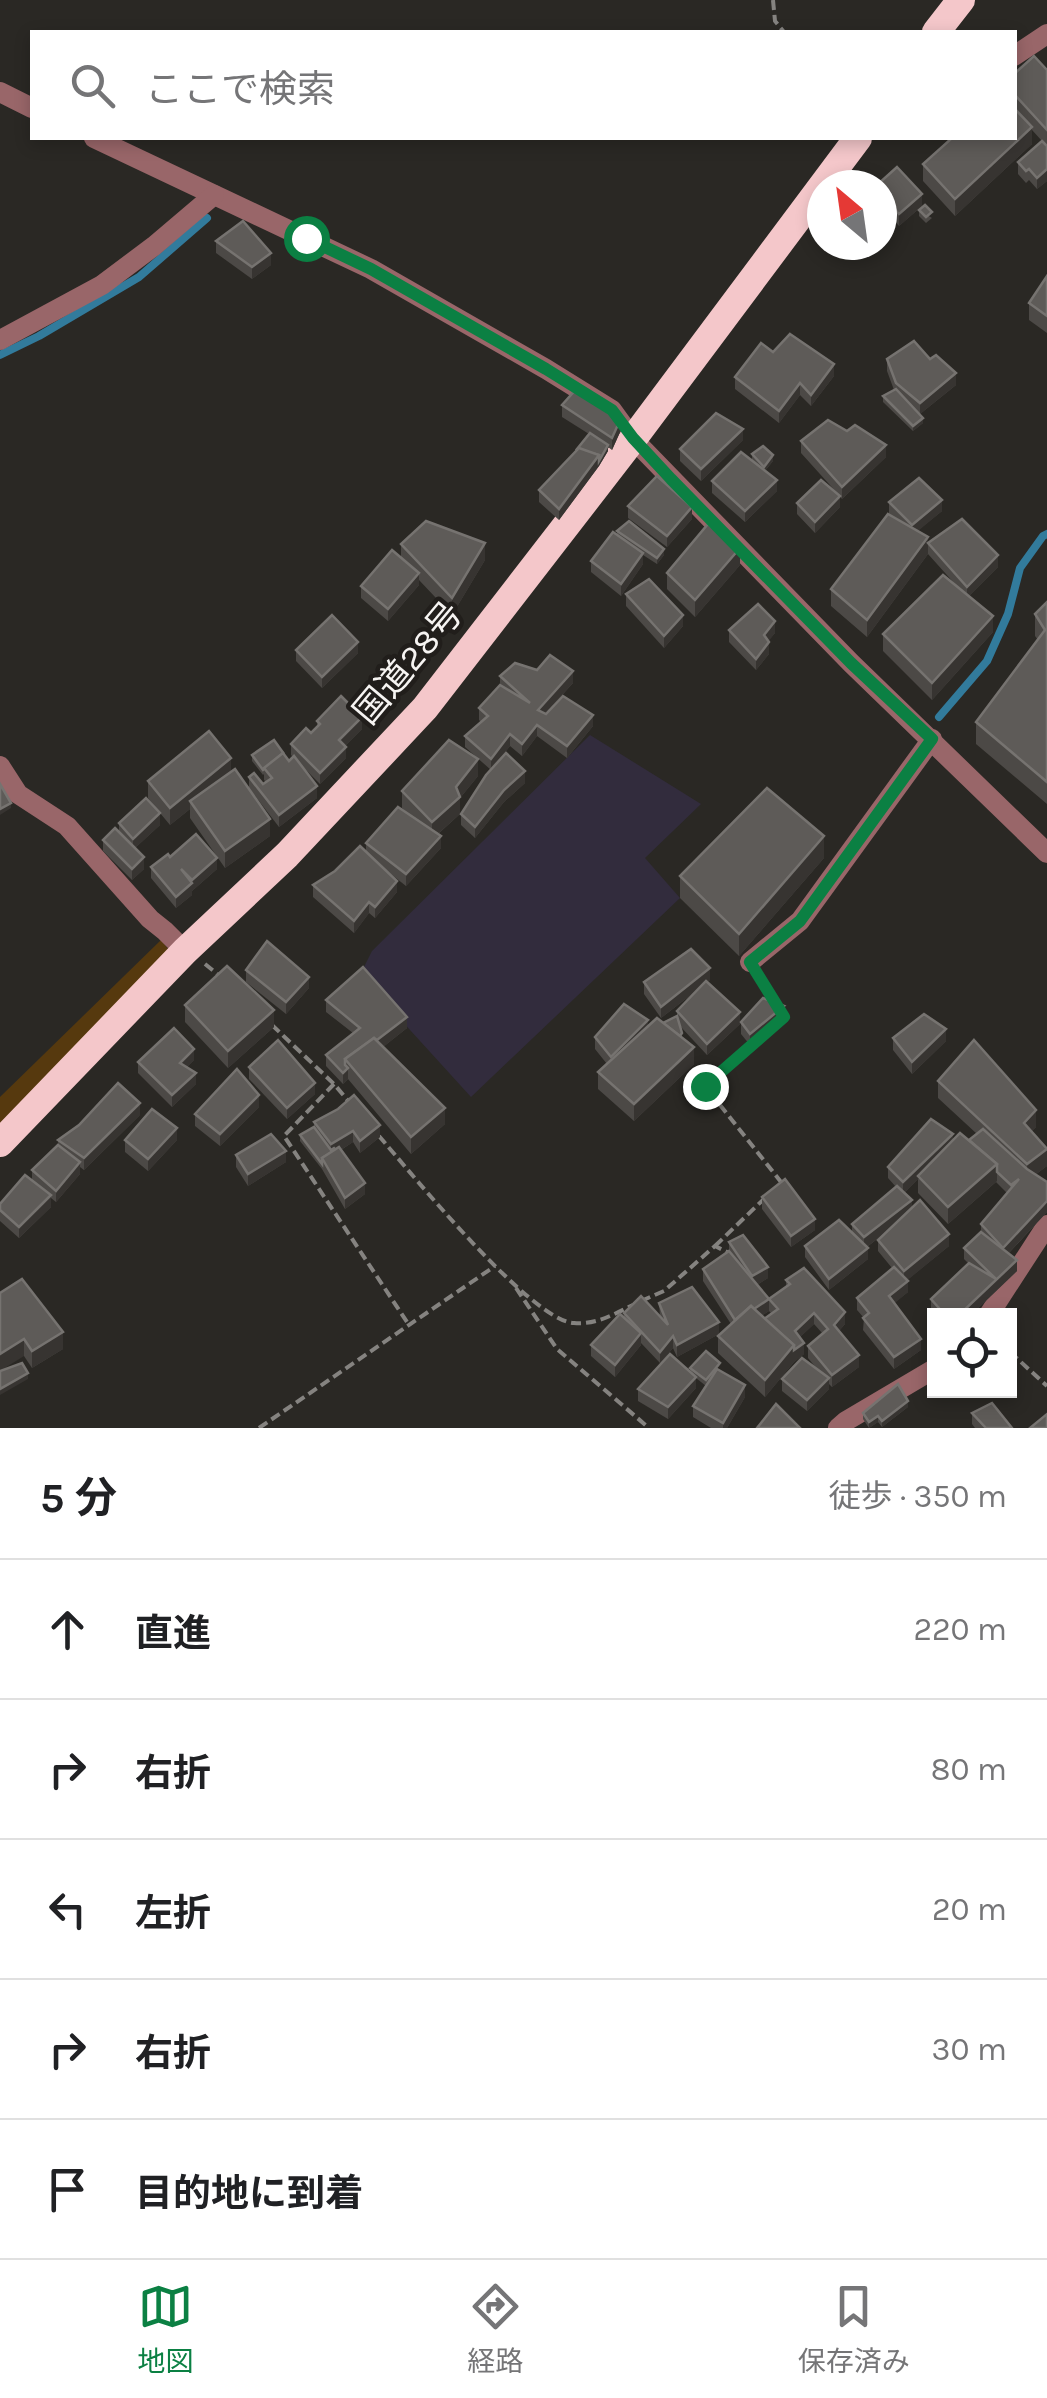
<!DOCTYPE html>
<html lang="ja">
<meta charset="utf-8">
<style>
body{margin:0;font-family:Karla,"Noto Sans JP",sans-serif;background:#f6f6f6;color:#202124}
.controls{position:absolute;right:30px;bottom:30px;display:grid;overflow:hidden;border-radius:0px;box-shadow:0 5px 15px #0003}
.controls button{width:90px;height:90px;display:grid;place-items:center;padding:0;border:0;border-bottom:2px solid #e0e0e0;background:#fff;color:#202124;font:50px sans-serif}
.compass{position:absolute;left:807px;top:170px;width:90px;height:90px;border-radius:50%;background:#fff;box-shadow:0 5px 15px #0003;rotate:331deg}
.stop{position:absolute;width:30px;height:30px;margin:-22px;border:8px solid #0b8043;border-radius:50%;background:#fff}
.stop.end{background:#0b8043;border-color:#fff;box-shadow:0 2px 10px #0008}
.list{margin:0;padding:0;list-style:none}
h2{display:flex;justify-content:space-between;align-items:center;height:130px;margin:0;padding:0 40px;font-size:42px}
h2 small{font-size:32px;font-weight:400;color:#757577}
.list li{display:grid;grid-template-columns:65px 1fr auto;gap:30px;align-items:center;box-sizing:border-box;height:140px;padding:0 40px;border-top:2px solid #e0e0e0}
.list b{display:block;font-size:38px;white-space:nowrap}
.list em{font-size:32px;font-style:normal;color:#757577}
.icon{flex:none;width:55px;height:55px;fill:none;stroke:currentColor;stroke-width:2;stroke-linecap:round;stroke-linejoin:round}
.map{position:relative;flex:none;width:1047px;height:1428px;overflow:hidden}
.search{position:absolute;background:#fff;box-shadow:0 5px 15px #0003;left:30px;right:30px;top:30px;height:110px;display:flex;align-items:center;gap:25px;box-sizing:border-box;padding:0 35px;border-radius:0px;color:#757577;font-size:38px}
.sheet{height:830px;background:#fff}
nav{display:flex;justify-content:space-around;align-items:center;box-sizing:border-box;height:140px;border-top:2px solid #e0e0e0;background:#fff;font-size:28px;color:#757577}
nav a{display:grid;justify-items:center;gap:5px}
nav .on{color:#0b8043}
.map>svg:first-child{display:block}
</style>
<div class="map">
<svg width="1047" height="1428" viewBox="0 0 1047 1428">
<rect width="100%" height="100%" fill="#2a2824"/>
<path fill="#322c3d" d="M590,735L701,804L645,858L680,898L471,1097L360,975L372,951Z"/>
<path fill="#56390e" d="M161,940L172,954L0,1125V1097Z"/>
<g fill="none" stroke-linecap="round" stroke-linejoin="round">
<g stroke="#327b9c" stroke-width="8">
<path d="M0,355L39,336L139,277L207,218"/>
<path d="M939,717L987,661L1008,614L1020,568L1043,536L1047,534"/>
</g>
<g stroke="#858380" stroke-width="4" stroke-dasharray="10 5" stroke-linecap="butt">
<path d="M773,0L775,21L784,32"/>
<path d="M205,964L221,977"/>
<path d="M762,982L775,1004"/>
<path d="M272,1025L334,1084L350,1103"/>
<path d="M334,1084L284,1136L409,1325"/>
<path d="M379,1136C411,1173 531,1321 574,1323C596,1325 614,1314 633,1305"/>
<path d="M780,1183L781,1182L705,1086L783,1016"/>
<path d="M715,1246L766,1197"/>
<path d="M516,1288L557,1349L649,1428"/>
<path d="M641,1301L664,1291L715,1246L731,1254"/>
<path d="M1010,1352L1047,1386"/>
<path d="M259,1428L495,1266"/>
</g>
<g stroke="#996669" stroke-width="20">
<path d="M1014,56L1047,34"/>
<path d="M0,92L32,108"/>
<path d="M94,138L371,269L546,369L612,410L633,439L851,663L1047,853"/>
<path d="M0,340L102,285L154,246L214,195"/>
<path d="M0,766L18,794L67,826L150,919L165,931L185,951"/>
<path d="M750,962L800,921L932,739"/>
<path d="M988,1316L1047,1225"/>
<path d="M838,1428L846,1421L934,1369"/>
</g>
<g stroke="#f4c7ca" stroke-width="28">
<path d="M936,32L961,0"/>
<path d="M0,1143L185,951L287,855L425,708L633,439L858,138"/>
</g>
</g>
<g fill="#4c4946">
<path d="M1047,70V181L1037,189L1029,180L1026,183L1018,174V162L1042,141L1032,130V144L955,216L923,181V164L1014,138V74Z"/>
<path d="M882,185L922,206L899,226L882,207Z"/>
<path d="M919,210L932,218L926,223L919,216Z"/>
<path d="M216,241L271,265L252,279L216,253Z"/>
<path d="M1047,276V333L1029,320V303Z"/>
<path d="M773,352L834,376L811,406L800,395L779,423L735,389V377Z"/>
<path d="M887,359L956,385L920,414L923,423L913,431L883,402V396L894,390L887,371Z"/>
<path d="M562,405L621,430L612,450L608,447V451L599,466L559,520L539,502V490L577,450L589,434L562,417Z"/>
<path d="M743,440L701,481L680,461V449Z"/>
<path d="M801,441L886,457L842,499L840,496V507L815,533L797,514V503L838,494L801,453Z"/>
<path d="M752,454L773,461L765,471L777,491L745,522L712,493V481L752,460Z"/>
<path d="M889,502L942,511L917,531L928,554L867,637L831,606V589L889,514Z"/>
<path d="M628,506L692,519L667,547L628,518Z"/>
<path d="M617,531L664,555L657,564L643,555V564L621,596L591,572V561L617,535Z"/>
<path d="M928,543L998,567L969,596L993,632L932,700L883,651V634L955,584L928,554Z"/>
<path d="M401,544L485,560L452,615L419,580V585L388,621L361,598V586L401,558Z"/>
<path d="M740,565L695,617L667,589V573Z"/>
<path d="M626,594L683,626L664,648L626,606Z"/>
<path d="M1047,602V804L976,744V722L1038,640L1035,636V614Z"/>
<path d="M729,630L775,633L768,641L769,654L756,670L729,642Z"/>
<path d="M296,650L358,653L322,688L296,661Z"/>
<path d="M500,676L573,683L545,714L593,726L567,758L537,736L522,756L510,746L494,766L525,783L504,802L475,838L461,825V814L491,770L465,747V736L481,722L479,720V708L500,685Z"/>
<path d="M317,721L362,729L345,746L346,758L320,784L300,764L317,798L279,827L249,788V777L263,784L266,782L264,780V774L263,775L252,761V755L289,761L293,757L291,755V744L311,733L317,728Z"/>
<path d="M231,772L270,836L225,868L190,818V809L170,825L160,813V825L135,848L144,869L132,880L103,851V840L119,832V823L160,813L148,798V781Z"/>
<path d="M478,776L460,798V814L438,834L441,848L406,886L382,867L397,892L375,918L369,913L354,933L313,897V885L366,853V843L408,814L402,808V791Z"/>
<path d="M170,857L217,869L192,891V895L176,908L151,878V867Z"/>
<path d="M824,858L739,956L680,898V876Z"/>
<path d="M246,970L309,988L286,1014L246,982Z"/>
<path d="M710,980L707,982L740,1024L707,1055L680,1026L682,1038L694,1064L634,1121L598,1089V1072L607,1064L595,1049V1037L663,1023L677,1016V1011L700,988L661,1018L644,994V982Z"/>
<path d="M326,1000L407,1028L383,1047L445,1124L411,1154L348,1079L343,1084L326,1066V1055L353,1033L326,1012Z"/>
<path d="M185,1005L274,1027L228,1068L185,1022Z"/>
<path d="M784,1017L750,1045L741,1034V1022Z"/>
<path d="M893,1038L946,1041L912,1074L893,1050Z"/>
<path d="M194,1060L187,1067L196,1084L172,1107L138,1073V1062Z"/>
<path d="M249,1067L315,1094L287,1119L249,1079Z"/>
<path d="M938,1081L1036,1127L1032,1131L1047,1166L1035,1175L1047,1212L1009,1253L1017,1271L970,1316H935L931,1311V1299L968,1263L964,1259V1248L981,1233V1224L1007,1193L996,1182L948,1224L918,1193V1179L904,1193L912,1208L949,1246L907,1280L908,1292L894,1303L921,1350L894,1369L863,1330L864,1318L857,1310V1298L892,1268L878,1251V1240L886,1232L867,1247L868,1259L829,1290L805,1257V1246L852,1233V1224L896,1187L888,1178V1167L953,1140H969L977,1134L938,1098Z"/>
<path d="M259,1107L220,1146L195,1126V1114Z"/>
<path d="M338,1109L380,1137L360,1153L353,1142L341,1150L365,1194L345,1209L322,1169L300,1141V1135L314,1127V1122Z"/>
<path d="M140,1115L84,1170L80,1167V1174L56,1202L51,1198V1207L19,1238L0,1221V1204L32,1181V1170L58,1145V1140Z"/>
<path d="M125,1140H177L148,1171L125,1152Z"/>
<path d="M236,1155L286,1162L248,1186L236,1167Z"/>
<path d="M762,1197L815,1230L791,1247L762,1209Z"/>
<path d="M729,1242L768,1278L757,1285L769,1311L761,1316L764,1319L772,1314L769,1311V1299L786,1287V1280L845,1324L839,1331L859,1367L832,1387L829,1384V1389L807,1411L782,1391V1379L817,1369L808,1358V1346L823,1334L814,1324L800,1337L804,1354L794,1362L765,1397L718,1353V1336L731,1324L703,1281V1269L729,1252Z"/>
<path d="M0,1293L63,1349L32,1368L24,1356Z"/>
<path d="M659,1303L719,1334L677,1357L673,1348L660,1363L641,1343V1345L615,1377L591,1356V1345L624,1318V1313L660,1316Z"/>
<path d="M690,1368L720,1369L719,1370L745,1397L727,1428H711L693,1417V1406L706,1386L696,1378V1388L668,1419L638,1401V1389L690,1371Z"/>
<path d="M908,1407L882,1427L878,1422L869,1428L863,1419V1413Z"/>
<path d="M972,1413L1012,1428H975L972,1424Z"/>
</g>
<g fill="#373431">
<path d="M1032,127V144L955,216V199Z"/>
<path d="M1047,169V181L1037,189V178Z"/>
<path d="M922,194V206L899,226V214Z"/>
<path d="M271,253V265L252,279V267Z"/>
<path d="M834,364V376L811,406V395Z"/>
<path d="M956,373V385L920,414V403Z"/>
<path d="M800,383V395L779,423V411Z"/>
<path d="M621,418V430L612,450V438Z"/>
<path d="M923,418V423L913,431V426Z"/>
<path d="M743,429V440L701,481V469Z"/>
<path d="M608,445V451L599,466L559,520V509Z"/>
<path d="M886,445V457L842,499V487Z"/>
<path d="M773,455V461L764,472V467Z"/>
<path d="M777,480V491L745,522V511Z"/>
<path d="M840,496V507L815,533V522Z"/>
<path d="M942,500V511L912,536V525Z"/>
<path d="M692,507V519L667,547V536Z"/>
<path d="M928,537V554L867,637V620Z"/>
<path d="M485,543V560L452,615V598Z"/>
<path d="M740,548V565L695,617V600Z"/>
<path d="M664,549V555L657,564V558Z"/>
<path d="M643,553V564L621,596V584Z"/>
<path d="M998,555V567L967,598V587Z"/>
<path d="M419,573V585L388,621V609Z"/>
<path d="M683,615V626L664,648V636Z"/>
<path d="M993,616V632L932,700V683Z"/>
<path d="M775,621V633L764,647V635Z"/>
<path d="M358,642V653L322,688V677Z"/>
<path d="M769,642V654L756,670V659Z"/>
<path d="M573,671V683L538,721V710Z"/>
<path d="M593,715V726L567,758V746Z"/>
<path d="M362,717V729L339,752V740Z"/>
<path d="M537,725V736L522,756V744Z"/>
<path d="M510,734V746L491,770V759Z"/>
<path d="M346,747V758L320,784V773Z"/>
<path d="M231,758V775L190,801V809L170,825V808Z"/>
<path d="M478,759V776L460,798V814L432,839V822L456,787Z"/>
<path d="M525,771V783L504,802L475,838V827L504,790Z"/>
<path d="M317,786V798L279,827V815Z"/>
<path d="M11,803V808L0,815V809Z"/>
<path d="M160,813V825L133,850V839Z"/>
<path d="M270,819V836L225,868V851Z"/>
<path d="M441,836V848L406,886V874Z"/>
<path d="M824,836V858L739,956V934Z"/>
<path d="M144,857V869L132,880V869Z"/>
<path d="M217,858V869L192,891V880Z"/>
<path d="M397,881V892L375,918V907Z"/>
<path d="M192,883V895L176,908V897Z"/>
<path d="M369,902V913L354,933V921Z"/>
<path d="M710,968V980L661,1018V1007Z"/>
<path d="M309,977V988L286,1014V1002Z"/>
<path d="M784,1006V1017L750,1045V1034Z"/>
<path d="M274,1010V1027L228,1068V1051Z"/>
<path d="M740,1012V1024L707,1055V1044Z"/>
<path d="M407,1017V1028L354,1070L348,1063Z"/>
<path d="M648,1020V1032L611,1069V1057Z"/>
<path d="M946,1029V1041L912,1074V1062Z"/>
<path d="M694,1047V1064L634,1121V1104Z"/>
<path d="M194,1049V1060L180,1075V1063Z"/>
<path d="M348,1068V1079L343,1084V1073Z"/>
<path d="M196,1073V1084L172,1107V1095Z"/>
<path d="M315,1083V1094L287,1119V1108Z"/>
<path d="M259,1095V1107L220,1146V1134Z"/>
<path d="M140,1103V1115L84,1170V1158Z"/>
<path d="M445,1108V1124L411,1154V1137Z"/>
<path d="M1036,1110V1127L1024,1140V1123Z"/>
<path d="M380,1125V1137L360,1153V1141Z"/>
<path d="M177,1128V1140L148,1171V1159Z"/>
<path d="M353,1131V1142L331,1156V1144Z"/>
<path d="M953,1134V1145L903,1194V1182Z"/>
<path d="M1047,1149V1166L1027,1181V1164Z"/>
<path d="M286,1151V1162L248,1186V1174Z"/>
<path d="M80,1162V1174L56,1202V1191Z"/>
<path d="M997,1164V1181L948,1224V1207Z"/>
<path d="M365,1183V1194L345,1209V1198Z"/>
<path d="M51,1195V1207L19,1238V1227Z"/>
<path d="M912,1200V1212L864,1249V1237Z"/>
<path d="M1047,1201V1212L1003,1259V1248Z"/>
<path d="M815,1219V1230L791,1247V1236Z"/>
<path d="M949,1234V1246L904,1283V1271Z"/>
<path d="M868,1248V1259L829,1290V1279Z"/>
<path d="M1017,1260V1271L970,1316H958Z"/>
<path d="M768,1267V1278L752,1288V1276Z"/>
<path d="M908,1281V1292L889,1308V1296Z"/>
<path d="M769,1299V1311L736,1332V1321Z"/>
<path d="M845,1312V1324L834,1337V1325Z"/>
<path d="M814,1313V1324L795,1342V1331Z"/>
<path d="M719,1322V1334L677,1357V1345Z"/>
<path d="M63,1332V1349L32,1368V1351Z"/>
<path d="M641,1333V1345L615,1377V1365Z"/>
<path d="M673,1336V1348L660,1363V1352Z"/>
<path d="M24,1339V1356L0,1371V1354Z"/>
<path d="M921,1339V1350L894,1369V1357Z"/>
<path d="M804,1343V1354L794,1362V1350Z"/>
<path d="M794,1345V1362L765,1397V1380Z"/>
<path d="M859,1355V1367L832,1387V1375Z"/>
<path d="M28,1373V1379L0,1395V1389Z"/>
<path d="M696,1377V1388L668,1419V1407Z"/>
<path d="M829,1378V1389L807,1411V1400Z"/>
<path d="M745,1385V1397L727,1428H723V1423Z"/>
<path d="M908,1401V1407L882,1427V1421Z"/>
<path d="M878,1416V1422L869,1428V1422Z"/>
</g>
<g fill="#5e5b58" stroke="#767370" stroke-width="2.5">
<path d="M1034,56L1047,70V130L1014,94V74Z"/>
<path d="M1014,108L1032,127L955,199L923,164L952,138H1014Z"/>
<path d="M1042,141L1047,146V169L1037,178L1029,169L1026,171L1018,162Z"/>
<path d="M897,167L922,194L899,214L882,195V185H877Z"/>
<path d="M925,205L932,212L926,217L919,210Z"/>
<path d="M243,221L271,253L252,267L216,241Z"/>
<path d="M1047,276V316L1029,303Z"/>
<path d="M790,334L834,364L811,395L800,383L779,411L735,377L761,343L773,352Z"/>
<path d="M914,341L930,359L936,355L956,373L920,403L896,383L887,359Z"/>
<path d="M579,386L621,418L612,438L562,405Z"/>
<path d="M896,389L923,418L913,426L883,396Z"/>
<path d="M716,413L743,429L701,469L680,449Z"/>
<path d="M828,420L847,431L855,425L886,445L842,487L801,441Z"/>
<path d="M590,433L608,445L599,461V455L577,449Z"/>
<path d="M763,446L773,455L764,467L752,454Z"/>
<path d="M579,448L599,455L559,509L539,490Z"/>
<path d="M741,452L777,480L745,511L712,481Z"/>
<path d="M657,476L692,507L667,536L628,506Z"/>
<path d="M919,478L942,500L912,525L889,502Z"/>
<path d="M821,480L840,496L815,522L797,503Z"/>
<path d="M888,514L928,537L867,620L831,589Z"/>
<path d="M962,519L998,555L967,587L928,543Z"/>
<path d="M426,521L485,543L452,598L401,544Z"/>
<path d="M629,521L664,549L657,558L617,531Z"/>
<path d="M708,524L740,548L695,600L667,573Z"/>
<path d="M613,532L643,553L621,584L591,561Z"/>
<path d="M392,550L419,573L388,609L361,586Z"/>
<path d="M943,575L993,616L932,683L883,634Z"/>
<path d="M649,579L683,615L664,636L626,594Z"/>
<path d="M1047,602V782L976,722L1045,630L1035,614Z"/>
<path d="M758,604L775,621L764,635L769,642L756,659L729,630Z"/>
<path d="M332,615L358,642L322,677L296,650Z"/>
<path d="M550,655L573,671L538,710L546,714L563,696L593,715L567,746L537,725L522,744L510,734L491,759L465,736L488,716L479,708L500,685L530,703L500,676L515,663L537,670Z"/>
<path d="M341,696L362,717L339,740L346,747L320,773L291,744L306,728L311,733L320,724L317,721Z"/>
<path d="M209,731L231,758L170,808L148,781Z"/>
<path d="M274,740L284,754L283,753L263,770L252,755Z"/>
<path d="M449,740L478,759L456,787L460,797L432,822L402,791Z"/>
<path d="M283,753L289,761L294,756L317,786L279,815L249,777L254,773L263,784L272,778L264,768Z"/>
<path d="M506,753L525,771L504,790L475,827L461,814L486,775Z"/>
<path d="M235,769L270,819L225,851L190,801Z"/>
<path d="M0,784L11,803L0,809Z"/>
<path d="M767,788L824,836L739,934L680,876Z"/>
<path d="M146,798L160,813L133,839L119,823Z"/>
<path d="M398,807L441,836L406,874L366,843Z"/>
<path d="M115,828L144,857L132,869L103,840Z"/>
<path d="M196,834L217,858L192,880L181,869L192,883L176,897L151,867L168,854L170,857Z"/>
<path d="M360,846L397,881L375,907L369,902L354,921L313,885L335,871Z"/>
<path d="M267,941L309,977L286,1002L246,970Z"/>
<path d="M691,949L710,968L661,1007L644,982Z"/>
<path d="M227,966L274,1010L228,1051L185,1005Z"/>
<path d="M363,967L407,1017L377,1040L374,1038L345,1059V1065L348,1068L343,1073L326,1055L360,1028L326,1000Z"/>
<path d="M706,981L740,1012L707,1044L677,1011Z"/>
<path d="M763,998L784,1006L750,1034L741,1022Z"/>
<path d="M624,1004L648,1020L611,1057L595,1037Z"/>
<path d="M924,1014L946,1029L912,1062L893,1038Z"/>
<path d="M677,1016L682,1033L680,1036L663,1023Z"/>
<path d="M657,1018L694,1047L634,1104L598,1072Z"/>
<path d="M174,1028L194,1049L180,1063L196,1073L172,1095L138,1062Z"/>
<path d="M374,1038L445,1108L411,1137L345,1059Z"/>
<path d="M278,1040L315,1083L287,1108L249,1067Z"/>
<path d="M974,1040L1036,1110L1024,1123L1047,1149L1027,1164L938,1081Z"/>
<path d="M237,1069L259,1095L220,1134L195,1114Z"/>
<path d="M118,1083L140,1103L84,1158L58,1140L79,1125Z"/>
<path d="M354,1095L380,1125L360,1141L353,1131L331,1144L314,1122L338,1109Z"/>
<path d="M152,1109L177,1128L148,1159L125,1140Z"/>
<path d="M931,1119L953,1134L903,1182L888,1167Z"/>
<path d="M314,1127L331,1150L334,1148L336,1150L322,1158V1164L300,1135Z"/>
<path d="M983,1129L1027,1169L1047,1182V1201L1003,1248L981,1224L1019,1179L1011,1185L997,1172V1164L969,1140Z"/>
<path d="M960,1133L997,1164L948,1207L918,1176Z"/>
<path d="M271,1134L286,1151L248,1174L236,1155Z"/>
<path d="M58,1145L80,1162L56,1191L32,1170Z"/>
<path d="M339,1147L365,1183L345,1198L322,1158Z"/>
<path d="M25,1175L51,1195L19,1227L0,1210V1204Z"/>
<path d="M785,1179L815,1219L791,1236L762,1197Z"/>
<path d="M897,1186L912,1200L864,1237L852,1224Z"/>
<path d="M920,1200L949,1234L904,1271L878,1240Z"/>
<path d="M839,1220L868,1248L829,1279L805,1246Z"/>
<path d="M981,1232L1017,1260L958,1316H946L931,1299L969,1263L996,1279L964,1248Z"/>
<path d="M743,1235L768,1267L752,1276L729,1242Z"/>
<path d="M729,1251L769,1299L754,1309L751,1306L735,1320L703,1269Z"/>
<path d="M894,1267L908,1281L889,1296L921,1339L894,1357L863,1318L869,1313L857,1298Z"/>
<path d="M804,1268L845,1312L834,1325L859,1355L832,1375L808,1346L828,1329L814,1313L795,1331L804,1343L794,1350V1345L764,1319L778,1309L769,1299L790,1284L786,1280Z"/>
<path d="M22,1279L63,1332L32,1351L24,1339L0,1354V1293Z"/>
<path d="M692,1287L719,1322L677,1345L673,1336L660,1352L624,1313L641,1296L668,1325L659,1303Z"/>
<path d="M751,1306L794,1345L765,1380L718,1336Z"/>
<path d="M620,1314L641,1333L615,1365L591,1345Z"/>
<path d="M706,1351L720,1363L706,1380L690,1368Z"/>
<path d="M670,1354L696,1377L668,1407L638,1389Z"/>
<path d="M802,1358L829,1378L807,1400L782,1379Z"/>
<path d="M22,1363L28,1373L0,1389V1371Z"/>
<path d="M717,1369L745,1385L723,1423L693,1406Z"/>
<path d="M898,1384L908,1401L882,1421L878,1416L869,1422L863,1413Z"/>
<path d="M992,1403L1012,1428H986L972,1413Z"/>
<path d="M776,1404L800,1428H757Z"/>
<path d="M1047,1414V1428H1030Z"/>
</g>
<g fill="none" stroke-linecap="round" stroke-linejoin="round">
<path stroke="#0b8043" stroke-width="12" d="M306,238L371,269L546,369L612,410L633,438L671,479L851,663L932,739L800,921L750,962L784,1017L705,1086"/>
</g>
<g text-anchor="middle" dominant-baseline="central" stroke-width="9" stroke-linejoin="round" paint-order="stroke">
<g font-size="35" fill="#f6f4f2" stroke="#211e1b">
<text transform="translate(408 663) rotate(-50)">国道28号</text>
</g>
</g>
</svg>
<div class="controls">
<button><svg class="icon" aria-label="locate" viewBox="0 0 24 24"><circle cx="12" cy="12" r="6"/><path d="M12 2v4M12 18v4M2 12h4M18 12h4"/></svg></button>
</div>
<svg class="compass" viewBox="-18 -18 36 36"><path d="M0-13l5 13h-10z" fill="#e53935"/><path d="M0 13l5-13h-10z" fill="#757577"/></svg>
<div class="stop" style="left:306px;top:238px"></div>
<div class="stop end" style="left:705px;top:1086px"></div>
<div class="search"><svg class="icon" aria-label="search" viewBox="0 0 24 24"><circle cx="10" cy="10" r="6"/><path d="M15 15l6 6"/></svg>ここで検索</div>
</div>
<section class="sheet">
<h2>5 分<small>徒歩 · 350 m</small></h2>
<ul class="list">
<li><svg class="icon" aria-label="ahead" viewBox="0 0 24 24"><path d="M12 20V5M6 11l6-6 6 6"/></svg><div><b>直進</b></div><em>220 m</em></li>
<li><svg class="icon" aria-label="right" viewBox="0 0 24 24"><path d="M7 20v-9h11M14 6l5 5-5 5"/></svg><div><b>右折</b></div><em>80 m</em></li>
<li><svg class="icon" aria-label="left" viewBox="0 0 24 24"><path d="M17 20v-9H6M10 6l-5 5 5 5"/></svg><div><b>左折</b></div><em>20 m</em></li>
<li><svg class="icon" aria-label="right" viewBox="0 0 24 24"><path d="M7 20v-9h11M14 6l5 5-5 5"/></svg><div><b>右折</b></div><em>30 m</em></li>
<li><svg class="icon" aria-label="arrive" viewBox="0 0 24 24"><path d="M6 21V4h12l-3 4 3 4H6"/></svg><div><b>目的地に到着</b></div></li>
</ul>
</section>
<nav>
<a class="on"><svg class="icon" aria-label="map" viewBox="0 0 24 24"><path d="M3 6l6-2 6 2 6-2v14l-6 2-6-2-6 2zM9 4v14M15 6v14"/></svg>地図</a>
<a><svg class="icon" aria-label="directions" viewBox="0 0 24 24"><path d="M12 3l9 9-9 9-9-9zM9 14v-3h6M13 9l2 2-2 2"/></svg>経路</a>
<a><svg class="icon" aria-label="saved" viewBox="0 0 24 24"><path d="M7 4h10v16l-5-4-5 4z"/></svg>保存済み</a>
</nav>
